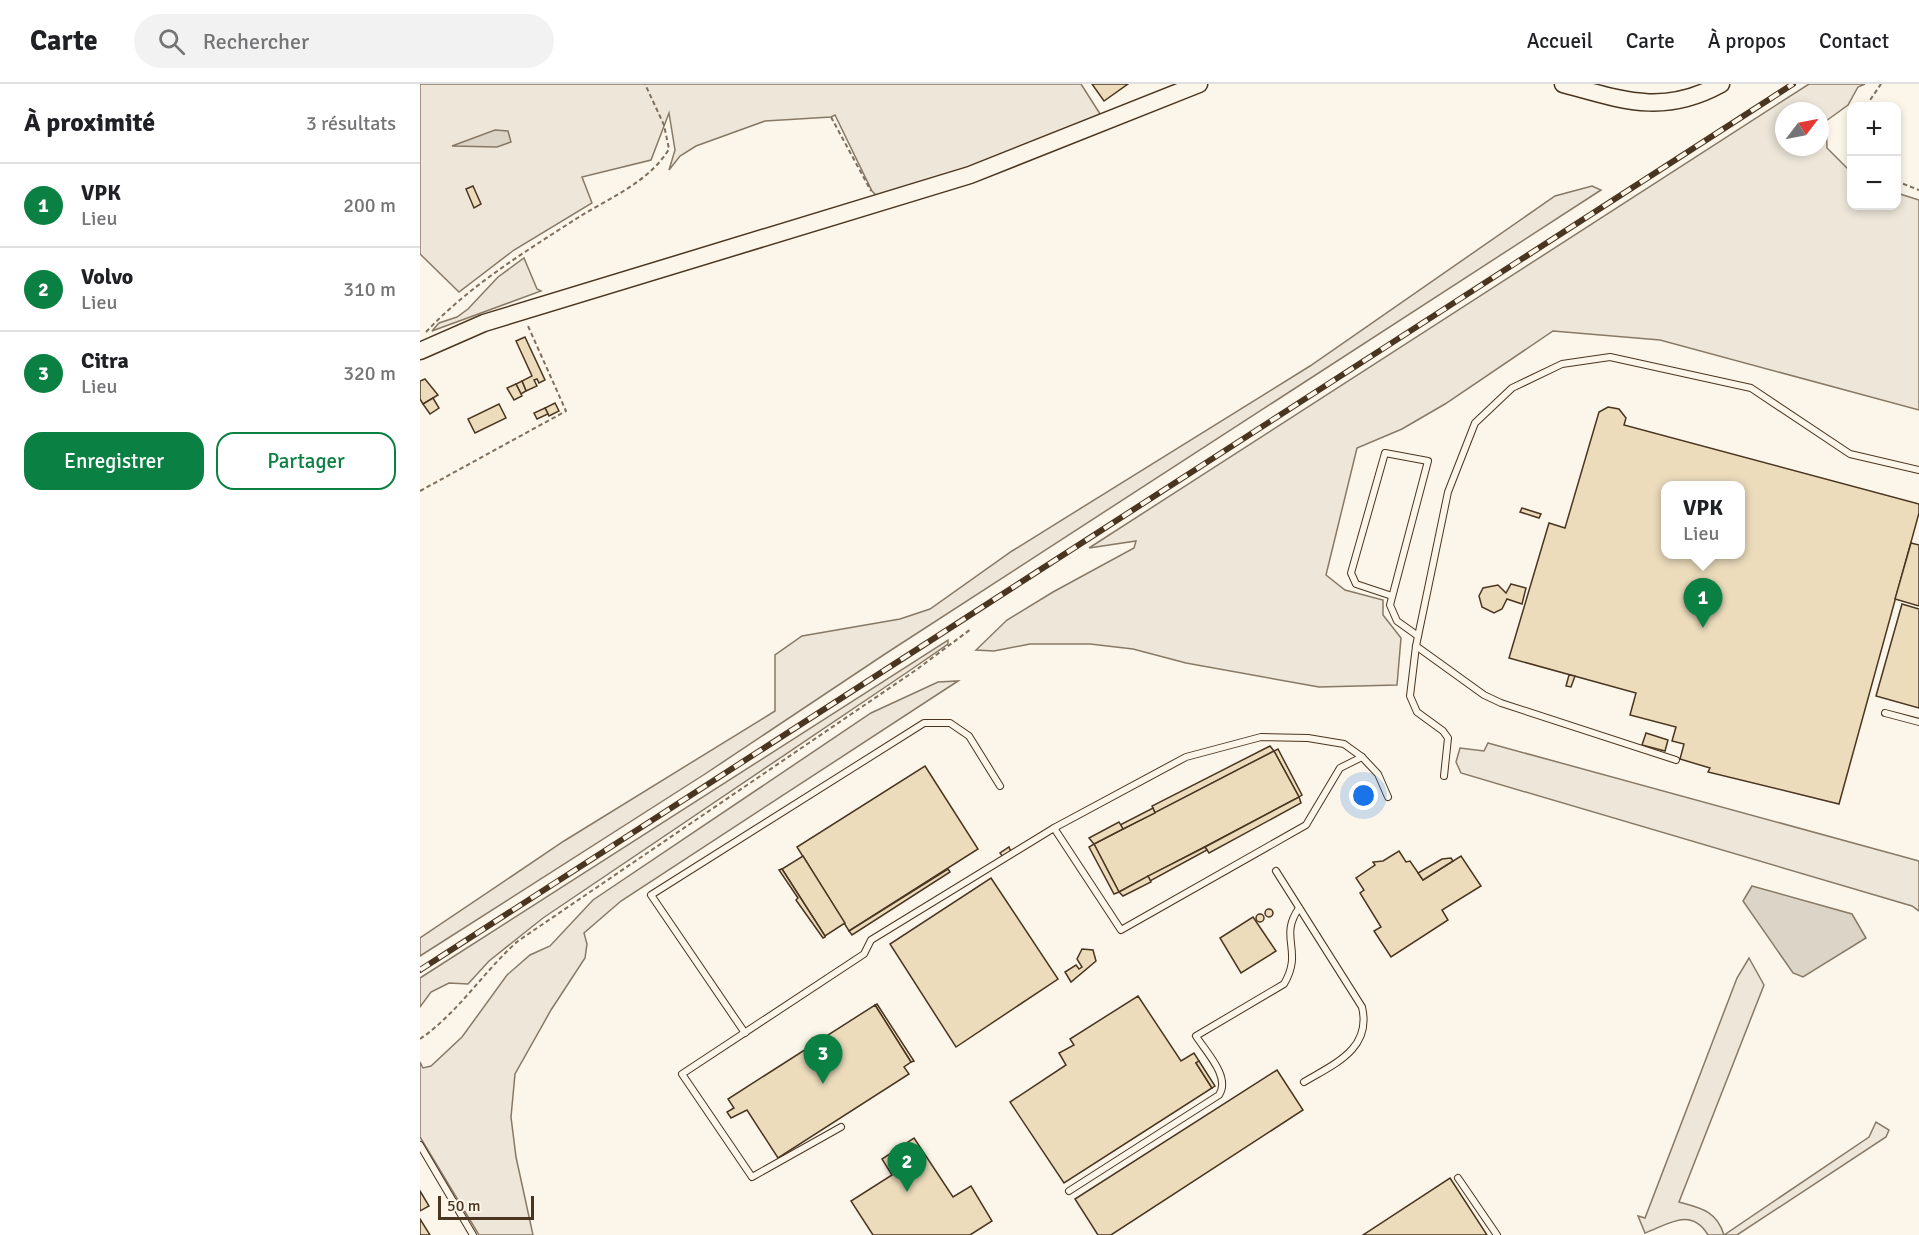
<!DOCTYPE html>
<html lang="fr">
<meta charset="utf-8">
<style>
body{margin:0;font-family:Signika,sans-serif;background:#f2f2f2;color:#202124}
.controls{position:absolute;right:18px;top:18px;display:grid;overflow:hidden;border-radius:12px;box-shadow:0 3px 9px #0003}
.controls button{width:54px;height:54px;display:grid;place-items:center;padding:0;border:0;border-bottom:2px solid #e0e0e0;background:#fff;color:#202124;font:30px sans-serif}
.compass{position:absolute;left:1355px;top:18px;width:54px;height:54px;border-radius:50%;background:#fff;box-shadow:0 3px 9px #0003;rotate:58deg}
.scale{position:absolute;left:18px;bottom:15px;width:96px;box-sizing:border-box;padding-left:6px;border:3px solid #4a3520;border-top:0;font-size:16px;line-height:21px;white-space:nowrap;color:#4a3520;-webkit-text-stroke:4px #fbf6e9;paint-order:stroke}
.you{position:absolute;left:944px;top:712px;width:21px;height:21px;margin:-15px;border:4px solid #fff;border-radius:50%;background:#1a73e8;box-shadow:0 0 0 9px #1a73e833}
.badge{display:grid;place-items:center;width:39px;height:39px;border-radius:50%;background:#0b8043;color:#fff;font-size:20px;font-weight:700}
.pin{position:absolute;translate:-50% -50px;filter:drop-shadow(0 2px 3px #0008)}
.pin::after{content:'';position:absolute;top:32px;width:21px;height:18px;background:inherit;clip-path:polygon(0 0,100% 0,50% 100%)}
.popup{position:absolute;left:1241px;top:397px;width:84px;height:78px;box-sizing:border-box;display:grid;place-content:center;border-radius:12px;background:#fff;filter:drop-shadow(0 2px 4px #0005);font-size:20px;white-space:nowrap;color:#757577}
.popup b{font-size:22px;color:#202124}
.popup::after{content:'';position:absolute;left:50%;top:100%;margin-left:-12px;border:12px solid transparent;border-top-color:#fff}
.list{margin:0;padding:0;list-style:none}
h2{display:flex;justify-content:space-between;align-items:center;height:78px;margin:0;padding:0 24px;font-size:26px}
h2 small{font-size:20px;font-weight:400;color:#757577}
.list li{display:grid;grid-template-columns:39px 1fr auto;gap:18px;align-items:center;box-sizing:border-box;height:84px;padding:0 24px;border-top:2px solid #e0e0e0}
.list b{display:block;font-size:22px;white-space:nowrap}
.list p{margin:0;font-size:20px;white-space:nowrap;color:#757577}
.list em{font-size:20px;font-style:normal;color:#757577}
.actions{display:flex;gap:12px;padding:18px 24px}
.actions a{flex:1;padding:14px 0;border:2px solid #0b8043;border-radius:18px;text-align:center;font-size:21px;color:#0b8043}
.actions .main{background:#0b8043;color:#fff}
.icon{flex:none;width:33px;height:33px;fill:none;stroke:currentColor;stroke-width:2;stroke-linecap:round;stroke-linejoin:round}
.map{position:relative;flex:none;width:1499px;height:1151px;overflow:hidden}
header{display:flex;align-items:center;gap:36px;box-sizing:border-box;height:84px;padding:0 30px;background:#fff;border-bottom:2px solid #e0e0e0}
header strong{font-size:28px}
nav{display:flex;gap:33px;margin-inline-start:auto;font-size:21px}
.search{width:420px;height:54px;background:#f2f2f2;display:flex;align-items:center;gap:15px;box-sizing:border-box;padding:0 21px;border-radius:33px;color:#757577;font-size:22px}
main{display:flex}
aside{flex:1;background:#fff}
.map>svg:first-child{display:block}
</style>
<header>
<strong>Carte</strong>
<div class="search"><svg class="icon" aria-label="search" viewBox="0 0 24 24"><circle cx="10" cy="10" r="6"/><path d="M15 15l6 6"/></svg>Rechercher</div>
<nav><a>Accueil</a><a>Carte</a><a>À propos</a><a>Contact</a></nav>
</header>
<main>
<aside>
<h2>À proximité<small>3 résultats</small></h2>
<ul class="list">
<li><span class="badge">1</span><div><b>VPK</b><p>Lieu</p></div><em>200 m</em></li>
<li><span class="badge">2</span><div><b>Volvo</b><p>Lieu</p></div><em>310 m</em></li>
<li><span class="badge">3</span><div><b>Citra</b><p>Lieu</p></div><em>320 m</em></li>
</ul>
<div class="actions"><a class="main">Enregistrer</a><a>Partager</a></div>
</aside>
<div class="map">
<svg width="1499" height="1151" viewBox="0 0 1499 1151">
<rect width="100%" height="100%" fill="#fbf6e9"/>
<g fill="#ede6d9" stroke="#887966" stroke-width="1.5" fill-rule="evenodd">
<path d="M0,0H661L682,33L538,88L458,113L452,107L415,31L411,33L345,37L276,62L260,72L249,86L255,66L249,29L231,76L162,93L172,119L94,166L39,208L0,170Z"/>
<path d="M1389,0H1445L1438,3L1428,21L1406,37L1407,64L1431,88L1432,122H1476L1477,109L1499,116V326L1240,256L1133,247L1025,320L982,345L937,364L906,491L925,506L963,516V531L981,554L977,601L899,603L766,579L713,565L670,560H610L574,567L556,566L587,536L633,508L714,464L716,457L669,464ZM1364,27H1400V63H1364Z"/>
<path d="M1172,102L1181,106L465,570L285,690L0,872V854L144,757L355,627V571L382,552L480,535L510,525L592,467L890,282L1135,112Z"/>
<path d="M104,174L117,205L121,207L12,247L19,239L37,233L48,225L78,193Z"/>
<path d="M528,556V560L492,585L123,834L69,877L48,900L29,899L11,908L0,923V894Z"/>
<path d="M538,597L201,817L164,849L167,860L165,874L131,926L95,990L91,1033L96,1073L113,1151H59L0,1053V978L3,984L11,982L42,953L87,891L110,871L130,862L173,816L451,629L518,598Z"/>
<path d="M1068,659L1499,777V827L1492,822L1041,689L1036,678L1040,664L1064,667Z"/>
<path d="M1329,874L1344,901L1259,1118C1281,1124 1297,1127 1304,1151L1449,1053L1456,1038L1469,1046L1466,1053L1317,1151H1288C1271,1123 1249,1140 1225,1149L1218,1132L1225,1134L1317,894Z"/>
</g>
<g fill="#dcd4c6" stroke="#887966" stroke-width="1.5">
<path d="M75,46L88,47L91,58L77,63L32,62Z"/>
<path d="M1332,802L1432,830L1446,854L1383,893L1373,889L1323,817Z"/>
</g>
<g fill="#ecdcbc" stroke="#4a3520" stroke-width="1.5" fill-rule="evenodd">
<path d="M672,0H708L684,17Z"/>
<path d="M53,102L61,120L54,124L46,105Z"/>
<path d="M105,253L125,296L119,299L117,295L114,296L117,302L106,307L102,297L112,292L96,257Z"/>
<path d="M5,295L18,311L3,320L0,315V297Z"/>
<path d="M102,297L106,307L101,310L96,300Z"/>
<path d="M96,300L102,312L94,316L87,304Z"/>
<path d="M13,314L19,324L10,330L3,320Z"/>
<path d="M135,319L139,327L129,332L125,324Z"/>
<path d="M79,320L86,334L55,349L48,335Z"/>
<path d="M1188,323L1199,325L1206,334L1204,341L1499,420V429L1419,720L1288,688L1290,684L1260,675L1264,660L1252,657L1256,643L1210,631L1216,609L1089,574L1129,439L1145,444L1179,328ZM1246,402H1320V470H1246Z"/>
<path d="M125,324L128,330L117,335L114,329Z"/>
<path d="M1102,424L1121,430L1119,434L1100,428Z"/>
<path d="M1491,459L1499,461V522L1475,515Z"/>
<path d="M1091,500L1106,504L1102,520L1087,515L1082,525L1074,529L1062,523L1059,512L1063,504L1078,501L1086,509Z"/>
<path d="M1482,520L1499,525V624L1456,612Z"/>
<path d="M1149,591L1155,592L1151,603L1146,602Z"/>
<path d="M1226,649L1248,656L1245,667L1222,661Z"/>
<path d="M850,662L854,667L735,729L732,722Z"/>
<path d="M858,665L882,711L879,713L854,667Z"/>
<path d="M854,667L879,713L699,808L674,760Z"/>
<path d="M505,682L558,765L429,847L377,763Z"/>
<path d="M879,713L881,719L789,769L785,763Z"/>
<path d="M733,724L735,729L703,745L700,741Z"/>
<path d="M699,738L703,745L674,760L669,754Z"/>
<path d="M674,760L699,808L694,810L669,763Z"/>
<path d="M589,763L591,768L583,773L580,769Z"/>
<path d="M785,763L787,766L730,797L728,792Z"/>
<path d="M979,767L986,778L990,777L1003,796L1041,772L1061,802L1022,826L1028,836L971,873L954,847L961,843L940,809L944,806L936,794L955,781L953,778L963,777Z"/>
<path d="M383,772L425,839L405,852L362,785Z"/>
<path d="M1031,774L1033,777L1003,796L998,789L1022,775Z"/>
<path d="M362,785L405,852V853L403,854L376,816L378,814L359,786Z"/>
<path d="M528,785L530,788L432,851L429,847Z"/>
<path d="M728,792L731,798L703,812L699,808Z"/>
<path d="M571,794L638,895L536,963L470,860Z"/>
<circle cx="849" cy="829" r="4"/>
<circle cx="840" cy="834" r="4"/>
<path d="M833,833L856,867L821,889L800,854Z"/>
<path d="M662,865L673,866L676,877L651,898L645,888L656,881L659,885L662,883L657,875Z"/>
<path d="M718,912L761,977L774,969L779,977L776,979L792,1004L644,1099L590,1018L646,981L639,969L654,961L650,955Z"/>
<path d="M457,920L494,977L491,978L455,921Z"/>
<path d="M455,921L491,978L484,983L489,990L358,1074L327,1026L311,1034L307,1028L314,1024L308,1015Z"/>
<path d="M779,977L795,1002L792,1004L776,979Z"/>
<path d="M857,986L883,1026L691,1151H678L655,1115Z"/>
<path d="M494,1054L533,1113L551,1102L572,1137L550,1151H453L431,1117L472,1091L462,1075Z"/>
<path d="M1030,1094L1067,1151H943Z"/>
<path d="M0,1107L9,1122L0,1127Z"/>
<path d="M0,1135L10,1151H0Z"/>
</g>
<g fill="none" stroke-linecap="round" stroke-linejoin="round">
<g stroke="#4a3520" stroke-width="8">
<g id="lane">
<path d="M972,512L936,500L931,489L965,369L1008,377L970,521L977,537L998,552"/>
<path d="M996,562L1064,611L1081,619L1256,676"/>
<path d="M1465,629L1499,638"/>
<path d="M1024,692L1028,654L1023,647L997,628L990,612L996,562L1028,408L1055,339L1092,304L1142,280L1190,273L1331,304L1430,370L1499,386"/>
<path d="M634,744L701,846L886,741L920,684L942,673"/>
<path d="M856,787L942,923C952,965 914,980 884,998"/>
<path d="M325,949L231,811L504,639H530L549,652L580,702"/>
<path d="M421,1043L332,1093L262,990L444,870L451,856L634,744L766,673L841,653L888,654L924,660L942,673L958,690L968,713"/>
<path d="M0,1061L53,1151"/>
<path d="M1038,1094L1077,1151"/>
<path d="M649,1107L799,1011C811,993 786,968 776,952L864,900C884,866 858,854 879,824"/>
</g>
</g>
<g stroke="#4a3520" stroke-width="19">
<g id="secondary">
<path d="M1143,0C1202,16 1243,32 1301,0"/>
<path d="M0,267L64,239L550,91L779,0"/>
</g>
</g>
<g stroke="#7f6f5c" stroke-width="2" stroke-dasharray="4.5 3" stroke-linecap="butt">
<path d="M1446,22L1461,0"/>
<path d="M411,33L451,107"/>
<path d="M1432,55L1429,62L1432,71"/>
<path d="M1476,97L1499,106"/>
<path d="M6,248C49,202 106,167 159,133C190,114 230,97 249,65L244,41L225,0"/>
<path d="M0,407L146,327L108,242"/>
<path d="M0,955C38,929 63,888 98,857L496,586L551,545"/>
</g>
<use href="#lane" stroke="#fbf6e9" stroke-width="6"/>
<use href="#secondary" stroke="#fbf6e9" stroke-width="16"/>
<g stroke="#4a3520" stroke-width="6">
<path id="rail" d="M0,886L1373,0"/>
</g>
<use href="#rail" stroke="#fbf6e9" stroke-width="4" stroke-dasharray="11" stroke-linecap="butt"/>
</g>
</svg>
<div class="controls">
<button>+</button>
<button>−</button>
</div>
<svg class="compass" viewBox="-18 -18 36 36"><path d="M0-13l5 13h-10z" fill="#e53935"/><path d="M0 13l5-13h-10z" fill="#757577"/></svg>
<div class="scale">50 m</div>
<div class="you"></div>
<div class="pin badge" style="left:1283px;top:544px">1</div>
<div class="popup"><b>VPK</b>Lieu</div>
<div class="pin badge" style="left:487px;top:1108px">2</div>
<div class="pin badge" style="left:403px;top:1000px">3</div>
</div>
</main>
